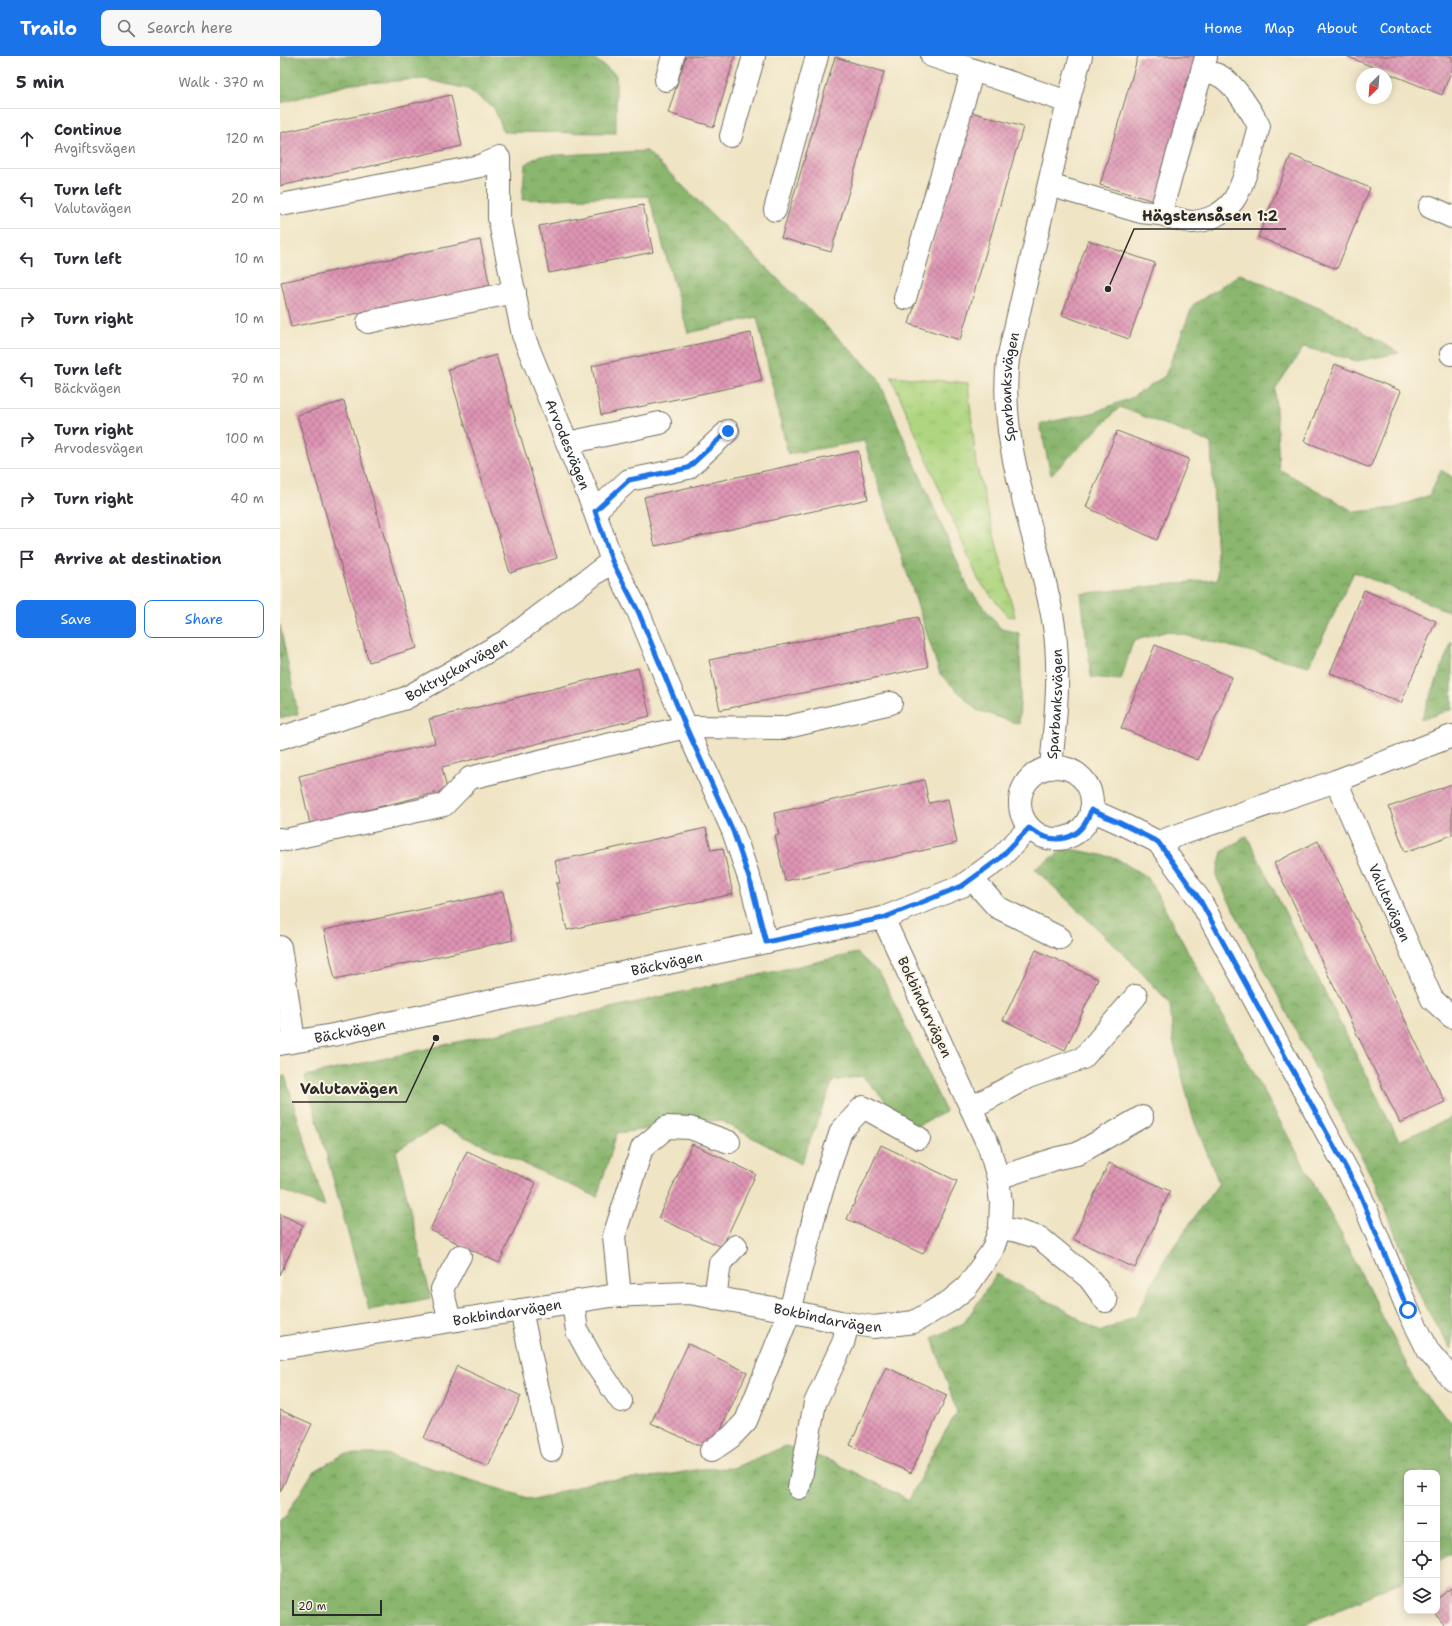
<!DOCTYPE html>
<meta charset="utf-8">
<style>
body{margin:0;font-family:"Shantell Sans",sans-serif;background:#f7f7f7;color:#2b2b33}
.controls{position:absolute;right:12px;bottom:12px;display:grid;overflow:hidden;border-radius:8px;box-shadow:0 2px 10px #0003}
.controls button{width:36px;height:36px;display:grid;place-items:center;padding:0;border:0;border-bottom:1px solid #e1e1e2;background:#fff;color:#2b2b33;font:20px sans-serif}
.compass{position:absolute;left:1076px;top:12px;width:36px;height:36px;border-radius:50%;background:#fff;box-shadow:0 2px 10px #0003;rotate:205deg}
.scale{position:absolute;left:12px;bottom:10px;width:90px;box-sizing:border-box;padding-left:4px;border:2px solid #2b2b2b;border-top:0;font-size:11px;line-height:14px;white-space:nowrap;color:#2b2b2b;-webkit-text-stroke:3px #fcf5e5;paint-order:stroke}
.stop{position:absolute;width:12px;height:12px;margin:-9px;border:3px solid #1a73e8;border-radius:50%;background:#fff}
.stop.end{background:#1a73e8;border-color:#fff;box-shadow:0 1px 4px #0008}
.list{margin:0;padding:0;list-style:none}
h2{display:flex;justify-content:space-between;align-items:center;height:52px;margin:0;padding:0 16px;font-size:17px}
h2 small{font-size:13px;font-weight:400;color:#7c7c81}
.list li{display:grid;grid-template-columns:26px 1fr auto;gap:12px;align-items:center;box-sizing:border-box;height:60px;padding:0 16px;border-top:1px solid #e1e1e2}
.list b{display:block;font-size:15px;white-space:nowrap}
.list p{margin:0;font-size:13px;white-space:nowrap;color:#7c7c81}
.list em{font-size:13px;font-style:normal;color:#7c7c81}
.actions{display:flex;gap:8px;padding:12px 16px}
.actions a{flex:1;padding:9px 0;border:1px solid #1a73e8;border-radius:8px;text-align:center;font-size:14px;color:#1a73e8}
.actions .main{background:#1a73e8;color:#fff}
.icon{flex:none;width:22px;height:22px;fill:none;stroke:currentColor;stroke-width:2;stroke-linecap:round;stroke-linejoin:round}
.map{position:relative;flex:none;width:1172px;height:1570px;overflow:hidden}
header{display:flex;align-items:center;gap:24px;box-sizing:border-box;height:56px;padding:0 20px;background:#1a73e8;color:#fff}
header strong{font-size:19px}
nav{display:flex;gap:22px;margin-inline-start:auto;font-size:14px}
.search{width:280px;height:36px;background:#f7f7f7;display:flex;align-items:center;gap:10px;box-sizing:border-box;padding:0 14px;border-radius:8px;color:#7c7c81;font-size:15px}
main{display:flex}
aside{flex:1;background:#fff}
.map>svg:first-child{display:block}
</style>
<header>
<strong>Trailo</strong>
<div class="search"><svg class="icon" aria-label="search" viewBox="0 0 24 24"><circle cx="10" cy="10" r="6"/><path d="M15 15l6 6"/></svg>Search here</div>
<nav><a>Home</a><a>Map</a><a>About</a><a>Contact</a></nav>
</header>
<main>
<aside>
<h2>5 min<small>Walk · 370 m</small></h2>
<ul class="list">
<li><svg class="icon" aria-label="ahead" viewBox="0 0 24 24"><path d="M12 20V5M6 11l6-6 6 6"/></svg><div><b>Continue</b><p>Avgiftsvägen</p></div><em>120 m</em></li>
<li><svg class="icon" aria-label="left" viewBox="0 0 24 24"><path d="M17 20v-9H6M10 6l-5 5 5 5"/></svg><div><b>Turn left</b><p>Valutavägen</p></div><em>20 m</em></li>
<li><svg class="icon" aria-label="left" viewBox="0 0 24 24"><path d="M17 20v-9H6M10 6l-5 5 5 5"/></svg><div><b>Turn left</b></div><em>10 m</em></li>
<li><svg class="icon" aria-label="right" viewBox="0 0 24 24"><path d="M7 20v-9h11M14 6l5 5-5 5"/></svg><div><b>Turn right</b></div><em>10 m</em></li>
<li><svg class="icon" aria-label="left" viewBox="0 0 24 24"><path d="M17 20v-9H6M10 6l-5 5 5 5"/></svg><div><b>Turn left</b><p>Bäckvägen</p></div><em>70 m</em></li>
<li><svg class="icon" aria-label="right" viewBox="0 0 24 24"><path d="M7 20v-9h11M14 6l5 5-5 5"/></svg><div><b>Turn right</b><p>Arvodesvägen</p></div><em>100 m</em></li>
<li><svg class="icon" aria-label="right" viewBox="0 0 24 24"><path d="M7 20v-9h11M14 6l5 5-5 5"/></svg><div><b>Turn right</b></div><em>40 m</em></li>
<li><svg class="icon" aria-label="arrive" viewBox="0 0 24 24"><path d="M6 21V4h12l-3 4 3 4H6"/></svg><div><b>Arrive at destination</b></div></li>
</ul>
<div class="actions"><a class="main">Save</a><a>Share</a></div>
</aside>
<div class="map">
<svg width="1172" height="1570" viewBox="0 0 1172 1570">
<defs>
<pattern id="grass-tufts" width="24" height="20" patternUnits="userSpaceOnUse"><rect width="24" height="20" fill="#aed57f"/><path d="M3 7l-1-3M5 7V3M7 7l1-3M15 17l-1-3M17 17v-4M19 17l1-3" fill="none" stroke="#96b76e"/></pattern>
<pattern id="forest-crowns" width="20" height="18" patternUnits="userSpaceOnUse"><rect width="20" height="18" fill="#8ab66e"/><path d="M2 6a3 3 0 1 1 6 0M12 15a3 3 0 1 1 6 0" fill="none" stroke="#71945b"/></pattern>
<pattern id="building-cross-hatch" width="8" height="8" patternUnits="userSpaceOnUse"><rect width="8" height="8" fill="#de94b4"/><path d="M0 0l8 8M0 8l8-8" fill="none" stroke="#b47993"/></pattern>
</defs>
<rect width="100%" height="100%" fill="#fcf5e5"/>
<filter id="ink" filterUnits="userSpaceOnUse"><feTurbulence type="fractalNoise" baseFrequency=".025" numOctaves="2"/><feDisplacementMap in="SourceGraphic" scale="8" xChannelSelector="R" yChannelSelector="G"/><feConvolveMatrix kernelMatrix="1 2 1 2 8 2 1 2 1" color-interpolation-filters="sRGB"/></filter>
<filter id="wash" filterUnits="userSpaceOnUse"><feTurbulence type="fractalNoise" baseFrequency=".012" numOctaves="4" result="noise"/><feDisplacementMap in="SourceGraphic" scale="16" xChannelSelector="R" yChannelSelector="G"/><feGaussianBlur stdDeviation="0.9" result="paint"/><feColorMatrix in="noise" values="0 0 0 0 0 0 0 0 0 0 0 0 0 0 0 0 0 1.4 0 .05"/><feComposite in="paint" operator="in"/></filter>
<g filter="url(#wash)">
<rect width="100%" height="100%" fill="#efe4c4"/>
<path fill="url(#grass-tufts)" stroke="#6c8055" d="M611,320L688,327L696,408L735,561L728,560L699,525Z"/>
<g fill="url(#forest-crowns)" stroke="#5a704c">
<path d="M0,0H311L336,19V77L224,76L214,52L188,33L144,23L71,28L0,47Z"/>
<path d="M367,95L597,320L689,533L721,573L739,577L741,624L739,668L697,654L660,618L584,385L508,398L477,261L408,277L369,140L242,144L245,109L258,100Z"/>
<path d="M960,218L1055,259L1119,297L1077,305L1024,291L995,333L999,413L1075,456L1115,452L1150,439L1161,414L1172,421V557L1074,516L1029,610L888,575L853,585L841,624L811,621L801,538L938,523L931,387L840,351L771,419L760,368L812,357L851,342L885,320L913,249Z"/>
<path d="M0,569L18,658L0,662Z"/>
<path d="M1172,585V653L1141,664Z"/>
<path d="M967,780L1119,1085L1172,1061V1293L1144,1249L1095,1127L936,820L942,796Z"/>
<path d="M786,792L836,802L868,822L1060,1176L1138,1331L1172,1367V1497L1157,1506V1417H1127V1523L1022,1570H0V1465L5,1461L33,1416L64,1398H106L255,1444L315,1425L381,1420L421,1413L453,1412L506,1390L554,1406L629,1444L656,1391L677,1356L652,1282L684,1267L717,1218L785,1254L820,1276L856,1260L884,1204L939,1127L913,1062L893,985L890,947L841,895L755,813Z"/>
<path d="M577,897L601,919L666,1056L632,1072L582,1020L553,1025L521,1108L440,1064L337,1077L317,1141L159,1069L116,1095L151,1242L89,1254L25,1020Z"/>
<path d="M5,1020L45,1151L0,1134V1021Z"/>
</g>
<g id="blocks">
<g fill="url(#building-cross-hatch)">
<path d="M406,0H455L434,71L388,57Z"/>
<path d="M858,0H920L877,146L820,129Z"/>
<path d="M1066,0H1172V13L1162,39Z"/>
<path d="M555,1L604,16L551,196L501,182Z"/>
<path d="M171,39L182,90L0,130V77Z"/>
<path d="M691,56L743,71L680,284L629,268Z"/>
<path d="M1011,99L1090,132L1057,213L978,181Z"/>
<path d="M363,149L373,196L269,217L259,170Z"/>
<path d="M200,184L210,230L11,271L1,226Z"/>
<path d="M808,184L875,207L849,283L782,259Z"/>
<path d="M471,277L482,325L321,359L312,310Z"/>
<path d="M216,299L277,502L230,517L168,313Z"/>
<path d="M1055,308L1121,335L1090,412L1024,385Z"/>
<path d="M64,345L137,592L89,606L17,359Z"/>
<path d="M837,375L909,403L877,484L806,451Z"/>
<path d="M578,395L588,443L375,490L364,441Z"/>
<path d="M1084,534L1156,565L1121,647L1050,617Z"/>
<path d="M638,561L648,611L440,654L429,604Z"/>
<path d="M875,589L952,621L918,704L841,672Z"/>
<path d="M358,612L370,660L162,711L167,734L30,768L19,720L155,687L149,663Z"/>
<path d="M644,724L649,747L668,743L677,787L505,825L495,779H499L494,757Z"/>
<path d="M1172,728V779L1125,796L1109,751Z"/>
<path d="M426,772L431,794L443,792L453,838L287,874L276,827H280L275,805Z"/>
<path d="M1038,785L1165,1046L1120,1067L994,807Z"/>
<path d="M223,836L233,884L55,923L44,874Z"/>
<path d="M756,894L818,923L785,994L723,964Z"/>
<path d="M412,1088L476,1118L442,1191L378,1162Z"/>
<path d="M601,1089L677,1125L643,1198L567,1163Z"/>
<path d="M187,1095L256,1127L219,1207L150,1174Z"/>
<path d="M829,1107L890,1135L855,1212L793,1183Z"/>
<path d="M0,1158L23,1169L0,1219Z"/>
<path d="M408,1288L467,1316L431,1395L371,1367Z"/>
<path d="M177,1310L241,1340L208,1411L144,1382Z"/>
<path d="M606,1311L667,1339L631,1417L570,1389Z"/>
<path d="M0,1354L32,1368L0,1436Z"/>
<path d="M1172,1532V1570H1165L1153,1555H1157V1543Z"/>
</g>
</g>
</g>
<g filter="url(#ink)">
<use href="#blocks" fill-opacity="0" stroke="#706c61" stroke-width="1"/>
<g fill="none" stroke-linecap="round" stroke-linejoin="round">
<g stroke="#706c61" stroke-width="24">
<g id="minor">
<path d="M652,0L788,46"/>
<path d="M386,24L393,0"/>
<path d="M451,80L474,0"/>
<path d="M769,129L861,156L880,158L922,15"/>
<path id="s1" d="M6,148L200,110L219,102V162L243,279L310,443L332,505L358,555L406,671L453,775L471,828L486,886"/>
<path d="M1150,151L1172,161"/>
<path d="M495,154L537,0"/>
<path d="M880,158C890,160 903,166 913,166C928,165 944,157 953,145C965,129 973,90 979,70C972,56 954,27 940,20C935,17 927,16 922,15L926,1"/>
<path d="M625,242L693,14"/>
<path d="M88,266L235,236"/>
<path d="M1171,298H1172"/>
<path d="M288,387L380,367"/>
<path d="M315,455L349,424L408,412L448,375"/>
<path id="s2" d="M0,682L126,642L226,585L332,505"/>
<circle cx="776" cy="747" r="36"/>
<path id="s3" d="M771,712C775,665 781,617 774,570C760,481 717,395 728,303L788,46L801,0"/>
<path id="s4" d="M1056,725L1152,943L1172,961"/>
<path d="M811,754L838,766L878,786L1056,725L1172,680"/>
<path d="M0,783L6,784L164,749L190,722L301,695L406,671L503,672L611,647"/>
<path d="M878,786L920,844L1079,1136L1128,1254L1149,1296L1172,1323"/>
<path d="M692,823L717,851L780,882"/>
<path d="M0,891L14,985"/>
<path id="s5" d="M0,988L53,979L486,886L603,862L682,830L719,803L749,772"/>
<path d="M691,1052L748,1021L803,1002L856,940"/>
<path d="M718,1122L778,1102L797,1098L862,1061"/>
<path d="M720,1172L737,1175L760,1182L809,1222L826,1245"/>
<path d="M340,1240L334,1180L362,1092L387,1071L410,1072L449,1086"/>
<path d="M435,1242L440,1207L456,1190"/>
<path d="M293,1246L297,1275L314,1306L341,1345"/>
<path d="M241,1254L271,1394"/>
<path d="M170,1265L162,1233L180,1200"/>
<path id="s6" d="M0,1292L330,1240L409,1237L510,1255L560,1266L594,1271L634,1266L670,1245L687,1231L712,1195L720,1172L721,1147L718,1122L709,1091L603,862"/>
<path d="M431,1395L451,1381L466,1365L510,1255L537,1150L561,1075L583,1051L639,1082"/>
<path d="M519,1432L535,1347L563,1287L568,1267"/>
</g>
</g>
<use href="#minor" stroke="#fff" stroke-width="22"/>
</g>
</g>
<g fill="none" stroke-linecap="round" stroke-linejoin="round" filter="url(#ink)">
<path stroke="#1a73e8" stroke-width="5" d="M448,375L408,412L349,424L315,455L332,505L358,555L406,671L453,775L471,828L486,886L603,862L682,830L719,803L749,772C774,791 801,785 811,754L838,766L878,786L920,844L1079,1136L1128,1254"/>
</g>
<g text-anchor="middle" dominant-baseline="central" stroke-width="4" stroke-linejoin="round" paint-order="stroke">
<g font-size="14" fill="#2b2b2b" stroke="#fcf5e5">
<text stroke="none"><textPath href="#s3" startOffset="387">Sparbanksvägen</textPath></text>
<text stroke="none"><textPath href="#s1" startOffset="516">Arvodesvägen</textPath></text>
<text stroke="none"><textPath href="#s2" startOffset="190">Boktryckarvägen</textPath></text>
<text stroke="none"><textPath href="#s3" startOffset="64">Sparbanksvägen</textPath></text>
<text stroke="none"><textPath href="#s4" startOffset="133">Valutavägen</textPath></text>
<text stroke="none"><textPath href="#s5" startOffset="395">Bäckvägen</textPath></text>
<text transform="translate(645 951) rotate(65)">Bokbindarvägen</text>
<text stroke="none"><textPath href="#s5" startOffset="71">Bäckvägen</textPath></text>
<text stroke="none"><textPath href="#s6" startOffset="230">Bokbindarvägen</textPath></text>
<text stroke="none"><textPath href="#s6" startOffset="554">Bokbindarvägen</textPath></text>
</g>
</g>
<path fill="none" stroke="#2b2b2b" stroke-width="1.5" d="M828 233L854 173H1006M156 982L126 1046H12"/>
<g fill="#2b2b2b" stroke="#fcf5e5" stroke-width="1.5">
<circle cx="828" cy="233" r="4"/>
<circle cx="156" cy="982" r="4"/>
</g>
<g font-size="15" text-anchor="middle" font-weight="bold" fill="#2b2b2b" stroke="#fcf5e5" stroke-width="4" stroke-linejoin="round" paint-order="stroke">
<text x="930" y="165">Hägstensåsen 1:2</text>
<text x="69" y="1038">Valutavägen</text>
</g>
</svg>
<div class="controls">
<button>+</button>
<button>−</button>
<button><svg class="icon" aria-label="locate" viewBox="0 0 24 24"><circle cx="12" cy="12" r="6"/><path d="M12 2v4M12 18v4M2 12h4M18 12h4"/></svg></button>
<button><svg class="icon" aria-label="layers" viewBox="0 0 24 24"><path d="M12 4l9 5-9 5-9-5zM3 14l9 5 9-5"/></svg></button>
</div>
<svg class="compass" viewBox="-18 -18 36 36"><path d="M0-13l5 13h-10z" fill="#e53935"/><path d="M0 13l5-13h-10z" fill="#7c7c81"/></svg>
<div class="scale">20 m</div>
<div class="stop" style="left:1128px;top:1254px"></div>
<div class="stop end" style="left:448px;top:375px"></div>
</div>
</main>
